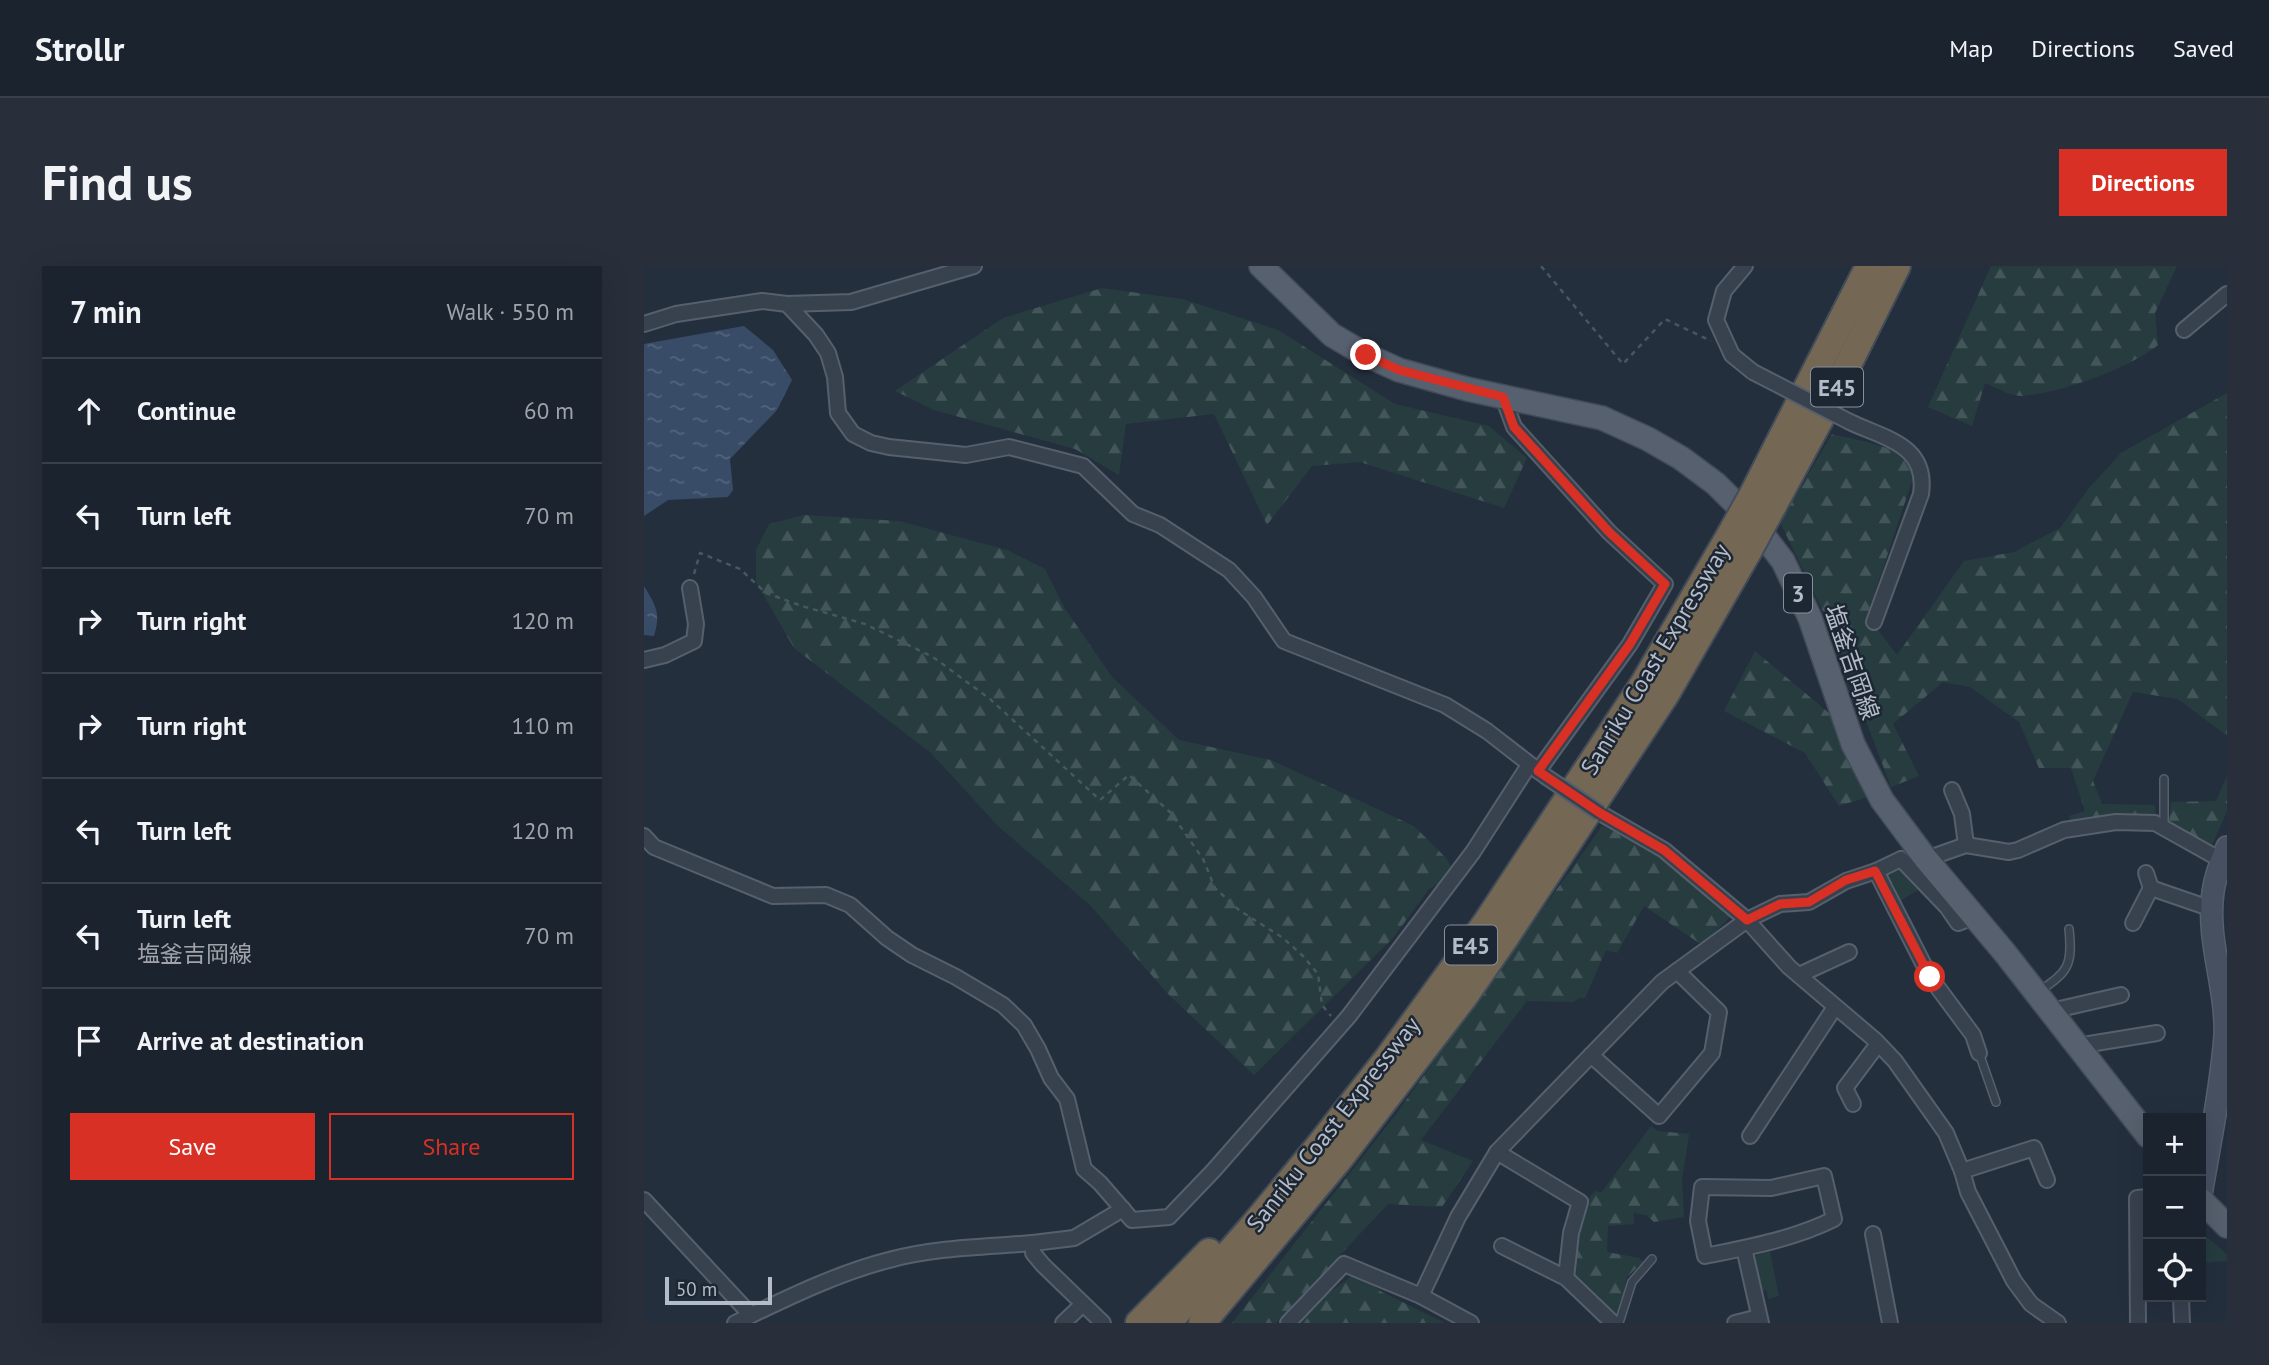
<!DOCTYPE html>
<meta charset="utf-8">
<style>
body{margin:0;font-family:"PT Sans","Noto Sans JP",sans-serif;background:#282f3a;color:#f1f3f6}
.controls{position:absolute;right:21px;bottom:21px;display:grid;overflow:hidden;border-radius:0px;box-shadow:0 7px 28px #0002}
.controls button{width:63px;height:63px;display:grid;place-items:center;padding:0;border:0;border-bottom:2px solid #39404a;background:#1b232e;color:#f1f3f6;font:35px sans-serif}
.scale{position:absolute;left:21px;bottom:18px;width:107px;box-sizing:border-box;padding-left:7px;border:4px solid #b4bcc9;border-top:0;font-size:19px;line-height:24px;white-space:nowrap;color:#b4bcc9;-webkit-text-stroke:5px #1d2633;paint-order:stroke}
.stop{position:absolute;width:21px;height:21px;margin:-16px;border:5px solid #d93025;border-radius:50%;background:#fff}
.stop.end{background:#d93025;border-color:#fff;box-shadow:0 2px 7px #0008}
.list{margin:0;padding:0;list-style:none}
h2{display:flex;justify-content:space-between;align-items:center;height:91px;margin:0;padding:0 28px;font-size:30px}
h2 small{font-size:23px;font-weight:400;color:#a0a4aa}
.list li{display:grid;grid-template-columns:46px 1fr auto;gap:21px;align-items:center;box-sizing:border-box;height:105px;padding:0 28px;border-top:2px solid #39404a}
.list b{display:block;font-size:26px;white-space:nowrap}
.list p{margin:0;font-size:23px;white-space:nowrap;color:#a0a4aa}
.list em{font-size:23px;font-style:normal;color:#a0a4aa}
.actions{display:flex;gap:14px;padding:21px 28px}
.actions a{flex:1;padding:16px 0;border:2px solid #d93025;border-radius:0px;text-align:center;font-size:24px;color:#d93025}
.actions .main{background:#d93025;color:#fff}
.icon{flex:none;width:38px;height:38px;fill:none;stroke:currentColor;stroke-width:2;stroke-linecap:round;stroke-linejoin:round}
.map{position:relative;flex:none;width:1583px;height:1057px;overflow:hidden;border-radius:0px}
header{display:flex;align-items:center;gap:42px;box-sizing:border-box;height:98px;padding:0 35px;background:#1b232e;border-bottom:2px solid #39404a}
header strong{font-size:33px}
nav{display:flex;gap:38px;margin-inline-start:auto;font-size:24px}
.intro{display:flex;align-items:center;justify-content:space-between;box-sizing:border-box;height:168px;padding:0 42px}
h1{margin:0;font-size:49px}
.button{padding:18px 32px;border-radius:0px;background:#d93025;color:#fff;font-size:24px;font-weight:700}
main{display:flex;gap:42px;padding:0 42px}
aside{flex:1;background:#1b232e;border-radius:0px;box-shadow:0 7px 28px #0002}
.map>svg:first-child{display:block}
</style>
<header>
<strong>Strollr</strong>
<nav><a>Map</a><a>Directions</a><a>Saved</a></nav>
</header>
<div class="intro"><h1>Find us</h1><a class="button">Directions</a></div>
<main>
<aside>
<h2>7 min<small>Walk · 550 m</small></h2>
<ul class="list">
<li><svg class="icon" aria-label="ahead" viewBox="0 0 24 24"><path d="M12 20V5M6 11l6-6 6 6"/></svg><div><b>Continue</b></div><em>60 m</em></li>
<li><svg class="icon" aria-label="left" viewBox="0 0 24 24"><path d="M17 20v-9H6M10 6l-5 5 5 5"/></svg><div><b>Turn left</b></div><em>70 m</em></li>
<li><svg class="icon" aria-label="right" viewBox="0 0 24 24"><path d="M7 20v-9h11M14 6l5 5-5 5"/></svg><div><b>Turn right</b></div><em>120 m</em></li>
<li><svg class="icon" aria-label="right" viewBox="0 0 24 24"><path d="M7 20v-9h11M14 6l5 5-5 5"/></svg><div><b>Turn right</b></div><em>110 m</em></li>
<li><svg class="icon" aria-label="left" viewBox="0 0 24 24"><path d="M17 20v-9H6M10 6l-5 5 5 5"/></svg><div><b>Turn left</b></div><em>120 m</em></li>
<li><svg class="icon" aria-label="left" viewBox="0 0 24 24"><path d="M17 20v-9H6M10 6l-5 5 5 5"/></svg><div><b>Turn left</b><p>塩釜吉岡線</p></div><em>70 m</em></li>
<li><svg class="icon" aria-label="arrive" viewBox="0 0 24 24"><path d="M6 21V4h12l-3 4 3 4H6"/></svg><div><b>Arrive at destination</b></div></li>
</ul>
<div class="actions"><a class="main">Save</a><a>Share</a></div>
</aside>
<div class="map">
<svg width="1583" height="1057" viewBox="0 0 1583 1057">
<defs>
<pattern id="forest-firs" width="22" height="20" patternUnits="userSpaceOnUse" patternTransform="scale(1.75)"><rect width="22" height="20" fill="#263c3f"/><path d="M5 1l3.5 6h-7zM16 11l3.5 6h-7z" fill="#435659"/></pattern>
<pattern id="water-ripples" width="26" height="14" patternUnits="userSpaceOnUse" patternTransform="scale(1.75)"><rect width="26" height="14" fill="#394c67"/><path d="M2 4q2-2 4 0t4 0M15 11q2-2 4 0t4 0" fill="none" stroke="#53647b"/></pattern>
</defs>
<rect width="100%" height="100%" fill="#242f3e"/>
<g fill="#263c3f">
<path d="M1251,601L1259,603L1276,623L1254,636L1248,626L1252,624L1249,617L1244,619L1243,606Z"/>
<path d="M1557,972H1564L1583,988V995L1557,997Z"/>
<path d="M1125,981L1135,1030L1124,1033L1122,1024L1117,1025L1111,992L1117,983Z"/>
</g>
<g fill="url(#forest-firs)">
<path d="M1347,0H1533L1511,47L1514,79C1486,102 1414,128 1377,130C1366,130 1351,121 1341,117L1328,160L1284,141Z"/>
<path d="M458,22L538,33L634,64L751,138L845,160L883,192L860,242L716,196L668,200L623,259L570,148L482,158L475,209L431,183L290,144L251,125L359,52Z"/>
<path d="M1583,127V470L1534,433L1489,426L1449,515L1458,538L1511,539L1512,553L1427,557L1425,550L1441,545L1427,502H1395L1375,456L1326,421L1299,416L1249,458L1275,510L1247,521L1187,362L1136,256L1188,168C1206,173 1250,179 1262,194C1266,197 1268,205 1270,209L1223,350L1253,389L1320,295L1370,286L1416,262L1445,222L1477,187Z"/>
<path d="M160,249L255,255L363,284L401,303L420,341L468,411L535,474L627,494L770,560L802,592L811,608L785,623L749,672L610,809L525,729L446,639L354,560L287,487L150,382L112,316V284L125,258Z"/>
<path d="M1111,385L1191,452L1227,530L1195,540L1161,487L1080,445Z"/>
<path d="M1583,510V545L1568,579L1525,556L1527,536L1572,535Z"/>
<path d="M958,560L1014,585L1086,651L1058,679L1000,640L973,687L962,684L941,732H936L929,736L883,735L777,874L829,895L798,941L744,938L632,1057H588L753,847Z"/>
<path d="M1007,860L1014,865L1045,868L1038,913L1040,951L1010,956L1002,949L990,947V958L964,960L963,986L995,992L999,996L983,1011L976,1047L971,1049L928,1011C930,982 930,947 951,925L957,927Z"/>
<path d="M712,1007L738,1026L801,1057H653L667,1040Z"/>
</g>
<g fill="url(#water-ripples)">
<path d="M100,60L129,84L148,114L133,144L86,193L89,224L84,231L24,234L0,250V78Z"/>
<path d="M0,320C12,340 17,347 10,370L0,369Z"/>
</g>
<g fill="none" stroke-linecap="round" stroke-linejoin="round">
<g stroke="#565f6c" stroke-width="10">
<g id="lane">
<path d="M1520,560V513"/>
<path d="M1394,726C1424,706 1429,700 1425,663"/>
<path d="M1335,787L1352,836"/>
<path d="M975,1057L988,1016L1008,993"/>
</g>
</g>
<g stroke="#565f6c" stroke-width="18">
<g id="street">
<path d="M1101,0L1080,25L1072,54L1088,89L1109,106"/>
<path d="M143,38L172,69L184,87L191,111L194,147L209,168L227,177L245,181L322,189L365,181L439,200L489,248L516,259L585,304L610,331L640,375L801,439L843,465L901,510"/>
<path d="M0,58L32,48L118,35L143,38L207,36L330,0"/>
<path d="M1540,64L1583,28"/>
<path d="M859,131L870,161L965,266L1021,318L986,378L894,505"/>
<path d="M1206,156C1242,173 1284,179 1277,228L1230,356"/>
<path d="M0,394L21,389L50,375L52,358L46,322"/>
<path d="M1308,524L1318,548L1322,579"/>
<path d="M956,547L1020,584L1103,654L1145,701L1231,774L1251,795L1302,867L1318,905L1324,926L1370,1015L1387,1038L1414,1057"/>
<path d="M0,570L10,581L129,630L182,629L206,639L243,672L268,689L312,711L359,739L380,759L394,783L407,812L423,833L440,903L456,917L488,954L525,951L570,904L705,750L829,586L885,499"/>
<path d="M1282,593L1322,579L1365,586L1374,584L1420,564L1472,556L1511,557L1577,594"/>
<path d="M1232,605L1257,593L1303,641L1314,657L1332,650"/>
<path d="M1502,607L1507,622"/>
<path d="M1489,657L1507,622L1568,643"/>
<path d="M1155,709L1205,686"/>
<path d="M1407,745L1477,729"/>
<path d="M1433,780L1513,767"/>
<path d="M947,789L1015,850L1068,787L1075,746L1033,705"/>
<path d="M1209,838L1201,822L1234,778"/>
<path d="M1106,870L1191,741"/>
<path d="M853,886L936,936L927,967L922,1012"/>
<path d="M1318,905L1390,882L1403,914"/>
<path d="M1180,910L1190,953C1150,973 1105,981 1061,990L1054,955L1058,921L1127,922Z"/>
<path d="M0,934L107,1049"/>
<path d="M1229,968L1246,1057"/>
<path d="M389,977L430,972L479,943"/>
<path d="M858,980L922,1012L969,1057"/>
<path d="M1100,982L1117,1057"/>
<path d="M777,1030L814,951L853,886L1018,716L1103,654L1136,638L1165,636L1202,615L1232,605L1286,711L1329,769L1335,787"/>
<path d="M1537,1031L1538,1057"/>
<path d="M91,1057C139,1034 193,1007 245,994C292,981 342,981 389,977V987L399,999L459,1057"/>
<path d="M419,1057L439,1038"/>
<path d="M644,1057L700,998L777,1030L827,1057"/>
<path d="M1091,1057L1115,1051"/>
<path d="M1494,1057L1493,932L1504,931"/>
</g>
</g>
<g stroke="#565f6c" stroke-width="24">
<path id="secondary" d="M1557,929C1566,876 1577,823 1581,770C1583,722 1562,674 1569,626C1571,611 1577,595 1583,581"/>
</g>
<g stroke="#414a57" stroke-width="26">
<g id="primary">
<path d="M617,0L688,69L722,89L755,104L823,123L958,152L1004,173L1037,192L1072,218L1105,251L1139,295L1166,352L1209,478L1238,534L1282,593L1361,687L1504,870"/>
<path d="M1557,934L1583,960"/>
</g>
</g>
<g stroke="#434c59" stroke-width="30">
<g id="highway">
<path d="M1110,226L1225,0"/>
<path d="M1129,240L1189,129L1253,0"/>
<path d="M495,1057L565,986"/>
<path d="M524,1057L608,961L674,881L744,792L842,657L1000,417L1086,269"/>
<path d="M558,1057L693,896L820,731L861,672L1022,428L1105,284"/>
</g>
</g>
<g stroke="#44595c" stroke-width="2.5" stroke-dasharray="5 5" stroke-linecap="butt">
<path d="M897,0L979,98L1021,53L1067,75"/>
<path d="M50,308L56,287L96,303L122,327L158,340L221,358L289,391L346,433L456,534L485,509L527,547L559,593L571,622L595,644L639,672L659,690L674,708L678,739L687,750"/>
<path d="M1557,968H1565"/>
</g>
<use href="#lane" stroke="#38414e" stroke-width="7"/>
<use href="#street" stroke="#38414e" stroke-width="14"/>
<use href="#secondary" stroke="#465061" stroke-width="21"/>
<use href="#primary" stroke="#56606e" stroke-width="23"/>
<use href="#highway" stroke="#746855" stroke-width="26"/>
<g stroke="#565f6c" stroke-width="18" stroke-linecap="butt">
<g id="street-bridge">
<path d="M1109,106L1206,156"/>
<path d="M901,510L956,547"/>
</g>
</g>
<g stroke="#434c59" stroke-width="30" stroke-linecap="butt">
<g id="highway-bridge">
<path d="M1086,269L1110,226"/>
<path d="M1105,284L1129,240"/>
</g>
</g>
<use href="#street-bridge" stroke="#38414e" stroke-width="14"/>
<use href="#highway-bridge" stroke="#746855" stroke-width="26"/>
</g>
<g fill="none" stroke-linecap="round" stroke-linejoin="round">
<path stroke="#d93025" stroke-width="9" d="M722,89L755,104L859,131L870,161L965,266L1021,318L986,378L894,505L956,547L1020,584L1103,654L1136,638L1165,636L1202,614L1231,605L1286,711"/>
</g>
<g text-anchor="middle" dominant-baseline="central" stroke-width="5" stroke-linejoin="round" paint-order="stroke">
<g fill="#1d2633" stroke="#878f9c" stroke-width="2">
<rect x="1167" y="101.5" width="52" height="39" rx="5"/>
<rect x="1140" y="307.5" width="28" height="39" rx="5"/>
<rect x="801" y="659.5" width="52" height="39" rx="5"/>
</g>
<g font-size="23" font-weight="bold" fill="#b4bcc9">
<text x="1193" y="121">E45</text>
<text x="1154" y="327">3</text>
<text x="827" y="679">E45</text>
</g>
<g font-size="24" fill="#b4bcc9" stroke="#1d2633">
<text transform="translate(1011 393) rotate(-59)">Sanriku Coast Expressway</text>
<text transform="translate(1208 396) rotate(71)">塩釜吉岡線</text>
<text transform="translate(689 858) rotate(-52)">Sanriku Coast Expressway</text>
</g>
</g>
</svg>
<div class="controls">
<button>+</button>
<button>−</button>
<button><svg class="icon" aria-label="locate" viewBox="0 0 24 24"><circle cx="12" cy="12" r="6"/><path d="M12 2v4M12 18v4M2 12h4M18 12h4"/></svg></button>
</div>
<div class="scale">50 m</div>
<div class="stop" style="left:1286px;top:711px"></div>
<div class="stop end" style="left:722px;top:89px"></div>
</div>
</main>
